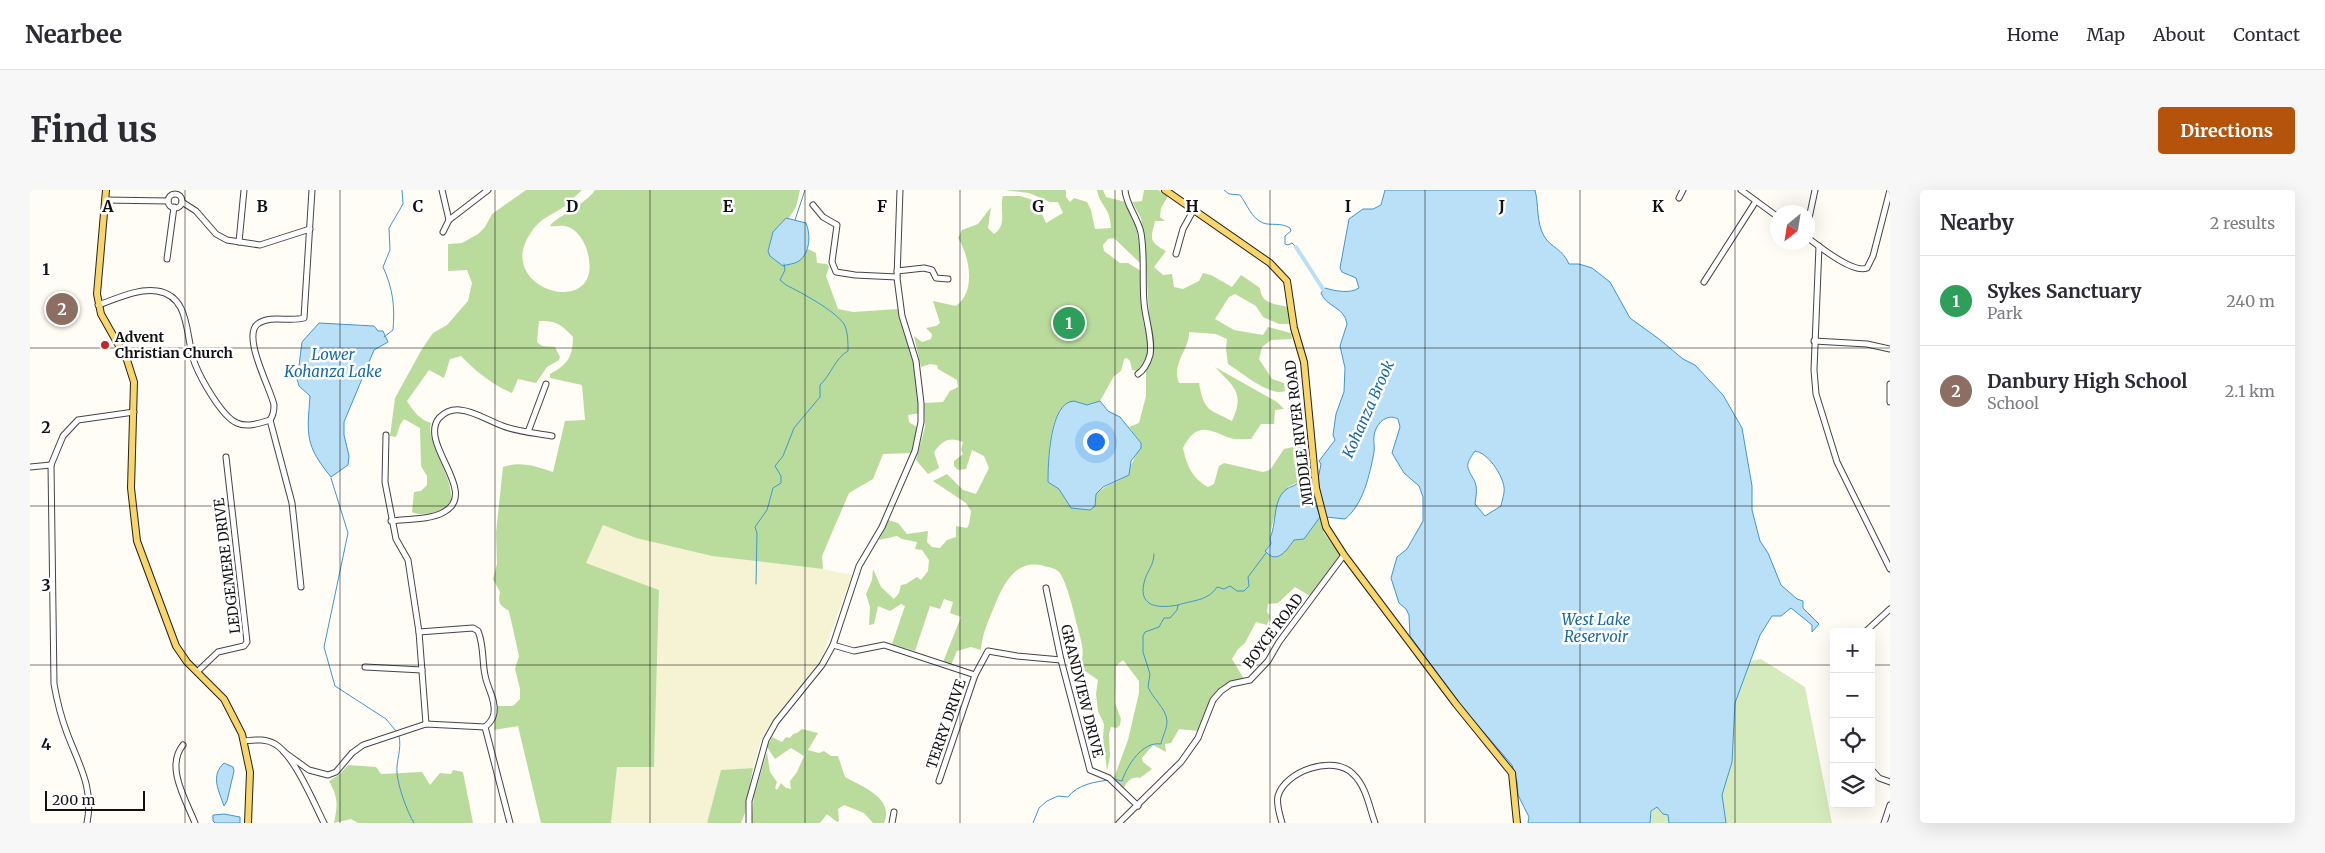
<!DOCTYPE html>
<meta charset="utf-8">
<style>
body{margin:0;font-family:Merriweather,serif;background:#f7f7f7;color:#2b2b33}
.controls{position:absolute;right:15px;bottom:15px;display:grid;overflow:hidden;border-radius:5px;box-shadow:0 5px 20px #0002}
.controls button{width:45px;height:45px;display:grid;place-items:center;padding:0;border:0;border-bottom:1px solid #e1e1e2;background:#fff;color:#2b2b33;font:25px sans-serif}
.compass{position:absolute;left:1740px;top:15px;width:45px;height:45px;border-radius:50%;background:#fff;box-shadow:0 5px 20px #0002;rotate:210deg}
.scale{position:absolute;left:15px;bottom:12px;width:100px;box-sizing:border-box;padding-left:5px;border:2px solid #111;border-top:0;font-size:14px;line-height:18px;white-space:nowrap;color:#111;-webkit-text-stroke:4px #fff;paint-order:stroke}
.you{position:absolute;left:1065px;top:251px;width:18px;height:18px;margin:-12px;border:4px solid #fff;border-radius:50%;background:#1a73e8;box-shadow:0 0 0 8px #1a73e833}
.badge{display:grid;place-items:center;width:32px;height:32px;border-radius:50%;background:#b45309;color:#fff;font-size:16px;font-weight:700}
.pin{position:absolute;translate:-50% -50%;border:2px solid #fff;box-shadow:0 1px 5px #0006}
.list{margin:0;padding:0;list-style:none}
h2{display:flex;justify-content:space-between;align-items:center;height:65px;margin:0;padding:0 20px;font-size:21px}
h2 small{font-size:16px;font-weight:400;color:#7c7c81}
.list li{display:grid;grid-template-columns:32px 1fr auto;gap:15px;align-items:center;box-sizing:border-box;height:90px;padding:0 20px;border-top:1px solid #e1e1e2}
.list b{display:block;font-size:19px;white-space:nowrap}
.list p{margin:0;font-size:16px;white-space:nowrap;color:#7c7c81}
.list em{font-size:16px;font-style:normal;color:#7c7c81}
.icon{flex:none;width:28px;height:28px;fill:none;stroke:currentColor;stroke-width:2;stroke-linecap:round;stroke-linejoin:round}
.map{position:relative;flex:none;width:1860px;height:633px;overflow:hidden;border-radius:5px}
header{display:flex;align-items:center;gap:30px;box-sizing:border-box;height:70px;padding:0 25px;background:#fff;border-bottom:1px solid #e1e1e2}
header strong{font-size:24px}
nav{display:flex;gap:28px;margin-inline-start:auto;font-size:18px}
.intro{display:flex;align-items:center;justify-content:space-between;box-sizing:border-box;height:120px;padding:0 30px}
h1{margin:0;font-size:35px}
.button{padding:12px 22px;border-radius:5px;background:#b45309;color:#fff;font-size:18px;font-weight:700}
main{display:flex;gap:30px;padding:0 30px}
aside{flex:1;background:#fff;border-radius:5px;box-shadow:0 5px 20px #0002}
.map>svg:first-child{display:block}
</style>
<header>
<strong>Nearbee</strong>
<nav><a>Home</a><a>Map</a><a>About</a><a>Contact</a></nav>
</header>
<div class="intro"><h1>Find us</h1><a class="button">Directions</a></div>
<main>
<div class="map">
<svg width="1860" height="633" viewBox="0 0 1860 633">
<rect width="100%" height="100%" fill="#fffdf5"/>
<path fill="#f6f3d4" d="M573,335L606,348L682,366L793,379L822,385L791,470L742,532L731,550L723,578L691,580L677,633H581L587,577H624L629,400L555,373Z"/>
<g fill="#d5ebbd">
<path d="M1731,469L1775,497L1802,633H1696L1692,605L1702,572L1705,513L1714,484L1721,471Z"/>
<path d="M1627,617L1633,624L1638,625L1639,633H1620L1622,621Z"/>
</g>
<g fill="#b9dc9c">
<path d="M496,0H552C546,5 541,11 535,16C519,27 511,27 500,44C463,100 574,131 558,64C556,53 547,38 535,36C530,35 525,37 520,36C523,29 556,14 565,0H770L766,17L759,28H756L743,42L738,61L774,62L778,59L786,63L787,73L797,74L799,77L796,86L808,119L823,122L869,119L885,172L890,223L878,225L879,232L888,238L883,263L853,264L843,289L819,303L792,366L793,379L682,366L606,348L573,335L556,373L629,400L624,577H587L581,633H511L488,536L464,540L466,516H483L490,509V499L485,479L489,466L479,421C469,415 468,413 470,402L463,389L467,374L466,343L473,277C492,271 504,276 523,282L535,231L555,230L552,195L520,188V184C537,175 543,167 543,147C532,135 527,130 509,131L507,152L512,156L525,157L530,167L529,170L517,177L506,193L488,189L482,203C461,194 447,182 431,166L420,169L414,188L399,180L377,211C383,221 390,230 401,233C393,258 450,318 401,323C394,324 387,325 382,322L384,302L391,301L397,295V286L391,276L390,238L374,229L370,235L366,247L360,246L365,208L392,159L403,143L417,135L438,111L442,93L437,80L418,81V54L432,53L448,44L455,37L462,24Z"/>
<path d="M975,0H1036V7L1040,12L1044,8L1057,12L1061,20L1065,39L1081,38C1080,16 1070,17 1067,0H1073L1076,7L1096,12L1105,31L1110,60V73L1084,48L1078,49L1073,55L1074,61L1090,73H1098L1111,81L1113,130L1119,154L1118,166L1107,181L1102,180L1100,171L1097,168L1094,169L1091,181L1084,186L1070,211C1066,212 1062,214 1059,215C1052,216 1046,210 1040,212C1018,220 1018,273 1018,292L1029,299L1041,318L1060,320L1065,316L1066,304C1074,296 1083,294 1093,288C1096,287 1109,259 1111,253L1099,237L1109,233L1116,206V182L1122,166L1114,49L1111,28L1102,12L1112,11L1114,0H1128L1138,6L1131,18L1130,27L1135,31H1125C1121,49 1118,51 1136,61L1124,77L1133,85L1142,84L1144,97L1153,99L1169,91L1173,83L1181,85L1202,97L1211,85L1230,98C1231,114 1245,114 1258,117L1260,134H1249L1233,127L1226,116L1205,104L1199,107L1185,129L1204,140L1233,145L1238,137L1261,143L1262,149L1241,150L1232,157L1229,169L1242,189L1254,193L1255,201C1240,207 1211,182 1198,174L1196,159L1197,149L1186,144L1159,142C1160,159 1141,173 1149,193H1169C1174,222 1179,219 1202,231C1215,203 1204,197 1185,177L1247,212L1254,219L1245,220L1244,234H1231L1221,249C1215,249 1206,250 1200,248C1178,240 1167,231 1153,258C1157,276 1162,288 1178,297L1184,294L1189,276L1194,273L1233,282L1240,280L1254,259L1263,257L1264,275H1279L1282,286L1274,292L1270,291L1258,297C1250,313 1238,336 1241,354L1236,359L1245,367L1250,366L1264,350L1276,346L1290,327L1294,343L1310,365L1280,406L1265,397L1248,413L1238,414L1237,422L1240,426L1237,435L1226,432L1215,453L1208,459L1202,469L1214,489C1177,496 1182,511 1169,541L1149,539L1141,553L1135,554L1136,562L1123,555L1112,568L1113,572L1122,579L1110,588C1102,586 1097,591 1094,598L1084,588L1098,550L1109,503V491L1093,470L1086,476L1085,513L1091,529L1090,535L1087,538L1081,537L1079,544L1080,566L1077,581L1073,547L1074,534L1068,521L1066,504L1068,490L1055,481L1050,482L1043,475L1051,472C1056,461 1049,445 1047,435C1044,423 1036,388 1028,381C1024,378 1018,377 1014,376C985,368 973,395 964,417C958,432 952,444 951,460L941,457L927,461L921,475L913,472L931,427L920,423L923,412L914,409L910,419L900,416L885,461L862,454L875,416L871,414L860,421L848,416L844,434L839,435L840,417L836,404L842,390L843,379L851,397L864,409L869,403L871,395L876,394L887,387L891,390L898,381L899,370L892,360L885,359L887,352L872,349L867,346L849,350L858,330L868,333L877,344L898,341L897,352L902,357L910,358L917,350L926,347V336L937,338L939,334L941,321L936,313L903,291L917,284L933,300L946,304L959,278L954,266L942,260L936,279L928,280L924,276V271L933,264L931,260L933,252C919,246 912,251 904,262L909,278L898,284L886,270L895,237L894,213L913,212L920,201L928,197L927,190L908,179L907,175L900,174L891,177L884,146L892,152L901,149L902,144L896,138L906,136L910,133L903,111L926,116C946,102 940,67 928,48L932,40L948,34L961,17L958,38L964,44C978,35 969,19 973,6H990L1006,11L1016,33L1033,23L1028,12H1020L999,3Z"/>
<path d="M772,539L788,543L778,560L789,563L794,561L801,566H808L815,587C831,596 865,608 854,633H843L834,623L814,615L808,619L809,631L807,632L797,624L790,633H721L724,606L737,562L740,582L747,592L745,598L747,600L751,593L756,598L761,599L760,591L767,582L774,566L761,558L745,569L737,557L742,547L752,552L756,547L760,548L763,544L767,543Z"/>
<path d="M318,575L346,577L351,584L392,582L400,595L410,583L421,584L423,580L433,582L443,633H328L321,629L304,633C308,615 308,607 299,591L309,585Z"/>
<path d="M723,578L715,623L711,633H677L691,580Z"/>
</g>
<path fill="#d9e3c4" d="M1263,257H1278L1279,275H1264Z"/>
<g fill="#b9e0f7" stroke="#3f96cf" fill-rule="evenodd">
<path d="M1355,0H1505C1509,15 1506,32 1514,46C1521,58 1532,58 1539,74H1549L1562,78L1580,92L1600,128L1629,149L1653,169L1665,175L1693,205L1712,238L1722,296V320L1730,351L1738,363L1751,395L1767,409L1773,411V418L1789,434L1782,442V435L1761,418L1751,426H1742L1730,445L1705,513L1702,572L1692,605L1696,633H1639L1638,625L1633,624L1627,617L1621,621L1620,633H1498L1499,627L1488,605L1487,592L1482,575L1432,517L1380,446L1379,425L1376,419L1369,413L1361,388L1367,367L1377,359L1393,331V307L1389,296L1374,283L1362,263L1370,237L1368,229C1359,224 1350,230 1346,239C1342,247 1345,254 1344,262C1340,284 1333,315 1315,329L1296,327L1291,309L1288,289L1291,274L1289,271L1305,250L1303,245L1306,224L1314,202L1315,178L1310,156L1317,134C1315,117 1296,117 1291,103L1295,98C1305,101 1320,104 1329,98L1326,88L1312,82L1310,78L1319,29L1333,19H1343L1351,15ZM1445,261C1458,263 1472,284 1474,297C1475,303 1472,310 1471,316L1455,326L1445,314C1446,306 1448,297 1444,290C1436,276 1435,275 1445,261Z"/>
<path d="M756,28L776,33C781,45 780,63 769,71C765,74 758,74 753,76L740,66L738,61L743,42Z"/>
<path d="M289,133L344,136L348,141H353L358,152L344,160L314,232V245L319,266L318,275L301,287C275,255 277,246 280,206L269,196L265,182L269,176L272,152Z"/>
<path d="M1044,211L1057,215L1070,211L1078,221L1090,227L1111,253V258L1101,271L1099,285L1073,297L1066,304L1065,316L1060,320L1041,318L1029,299L1018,292C1018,275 1019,212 1044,211Z"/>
<path d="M1282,286L1284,309L1290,327L1274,349L1264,350C1256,361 1247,375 1235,361L1241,354L1240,348C1248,331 1241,303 1263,296C1268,294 1268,291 1274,292Z"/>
<path d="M194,573L203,577L204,581L197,611L194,616C189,601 180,586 194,573Z"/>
<path d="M194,624L210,627V633H185L183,631V625Z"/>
</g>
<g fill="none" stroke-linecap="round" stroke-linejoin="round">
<g stroke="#3f96cf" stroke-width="1">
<path d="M1194,0L1199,4L1210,5C1217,14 1221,28 1233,33C1242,36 1250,32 1260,38L1261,41L1255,46V54L1258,55L1262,53L1266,57"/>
<path d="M765,30L775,0"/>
<path d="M354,147L363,140C365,116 363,99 353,77L360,60L359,38L373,14L372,0"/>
<path d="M301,288L318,343L294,457L305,496L356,529L366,541"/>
<path d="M1124,364C1124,376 1116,382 1114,393C1108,419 1132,418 1148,415"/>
<path d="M726,394L727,343L725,337L737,320L743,298L751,293V286L745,276L753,266L764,238L790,207V195C801,185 805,168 818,161C818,153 818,141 814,134C804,120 772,103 756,95L750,90L755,80L754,74"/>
<path d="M369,546C372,559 366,571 367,583C368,596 377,622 384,633"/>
<path d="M1083,589L1092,591C1097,576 1112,551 1131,554C1132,547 1137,540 1137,531C1136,518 1123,509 1118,497L1120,484L1113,462V446L1115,442L1129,437L1134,428H1140L1147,420L1148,415C1163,410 1178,411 1187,397L1194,399L1200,396L1207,401H1214L1219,396L1218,387L1236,363"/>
<path d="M1003,633L1009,618L1017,611L1028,606L1038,607C1048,594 1065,592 1079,590"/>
</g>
<path stroke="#b9e0f7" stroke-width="4" d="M1266,57L1293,99"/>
<g stroke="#444" stroke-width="7">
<g id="minor">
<path d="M412,0L419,30L413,42"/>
<path d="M1095,0C1096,15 1108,28 1111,43C1115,66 1112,89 1114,112C1115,129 1123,148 1120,165C1118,172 1114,180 1108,184"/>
<path d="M1711,0L1748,27"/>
<circle cx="145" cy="11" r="7"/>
<path d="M1649,8L1653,0"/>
<path d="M75,10L138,11"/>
<path d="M152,12L166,21L186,44L197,50L230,55L280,39"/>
<path d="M783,15L793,27L807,35L802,72L806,82L825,85L867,87"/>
<path d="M419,30L458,0"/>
<path d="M1778,33L1785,0"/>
<path d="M1778,48C1790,57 1823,84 1837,78L1843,66L1860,0"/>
<path d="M209,52L214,0"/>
<path d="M1789,56L1784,180L1786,204L1807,272L1860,379"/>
<path d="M1146,64L1153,39L1164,19"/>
<path d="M137,69L144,17"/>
<path d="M867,81L894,78L902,80L906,88L918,89"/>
<path d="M1674,92L1726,11"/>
<path d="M68,115C86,109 108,98 127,101C162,106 155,150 165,174C171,189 192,227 207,233C217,238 230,233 240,230"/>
<path d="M1784,151L1837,154L1860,159"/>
<path d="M1860,194V212"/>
<path d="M240,230C243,226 244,221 244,215C241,199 210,144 229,133C241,125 260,132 274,128L282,0"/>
<path d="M240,230L262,313L271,397"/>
<path d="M498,242L516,194"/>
<path d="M356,245L355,292L366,349L378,370L389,442L396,534"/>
<path d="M0,277L21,275"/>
<path d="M361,331C377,329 400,330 414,322C450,302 388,254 409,228C415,222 421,219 430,220C444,221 459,231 473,236C488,242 505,243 522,246"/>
<path d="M1016,398L1031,470L1060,580L1079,588L1108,616"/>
<path d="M389,442L443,438L448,441C454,455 452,471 455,485C457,498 466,509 464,523C463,529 460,533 455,537"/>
<path d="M1835,442L1860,419"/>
<path d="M803,455L824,461L854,455L945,485L958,461L987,466L1031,470"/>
<path d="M335,477L392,480"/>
<path d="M167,482L188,462L214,456L217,452L196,267"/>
<path d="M455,537L480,633"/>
<path d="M214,551C225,550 235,548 245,554C264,565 284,613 294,633"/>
<path d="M153,555C135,577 156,610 165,633"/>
<path d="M254,562L279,580L298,585L306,582L322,563L333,555L396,534L455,537"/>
<path d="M1841,579L1849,588L1860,592"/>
<path d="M909,591L945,485"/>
<path d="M57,633C64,598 49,575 37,543C31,527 27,511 24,494L21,275L33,246L48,230L104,222"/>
<path d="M719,633V611L736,550L746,532L792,475L803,455L829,376L852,337L885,261L891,232V213L886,171L872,126L867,88L870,0"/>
<path d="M862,633L864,622"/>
<path d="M1089,633L1151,572L1168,548L1183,510L1191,501L1201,494L1220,490L1238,471L1249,452L1314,365"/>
<path d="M1252,633C1250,625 1246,615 1248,606C1255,581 1304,564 1323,584C1336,596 1339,616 1345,633"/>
<path d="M1854,633L1860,615"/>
</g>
</g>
<g stroke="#222" stroke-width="8">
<g id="major">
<path d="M76,0L67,104L71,124L97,170L104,192L101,298L107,351L146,456L157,472L194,509L212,544L220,582L218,633"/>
<path d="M1135,0L1240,73L1257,91L1264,138L1274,172L1286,298L1296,337L1314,365L1426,514L1482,583L1487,633"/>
</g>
</g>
<use href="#minor" stroke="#fff" stroke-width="5"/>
<use href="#major" stroke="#f9d66b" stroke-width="6"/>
</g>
<path fill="none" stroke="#111" stroke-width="1" stroke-opacity="0.55" d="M155,0V633M310,0V633M465,0V633M620,0V633M775,0V633M930,0V633M1085,0V633M1240,0V633M1395,0V633M1550,0V633M1705,0V633M0,158H1860M0,316H1860M0,475H1804M1841,475H1860"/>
<circle fill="#c4262e" stroke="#fff" stroke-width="2" cx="75" cy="155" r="5"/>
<g text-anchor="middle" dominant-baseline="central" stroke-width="5" stroke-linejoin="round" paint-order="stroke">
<g font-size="14" font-weight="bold" fill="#111" stroke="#fff" text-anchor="start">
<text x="85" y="147">Advent<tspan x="85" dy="16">Christian Church</tspan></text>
</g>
<g font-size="14" fill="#111" stroke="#fff">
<text transform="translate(1269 243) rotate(-97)">MIDDLE RIVER ROAD</text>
<text transform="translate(197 376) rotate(-97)">LEDGEMERE DRIVE</text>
<text transform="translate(1243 441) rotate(-53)">BOYCE ROAD</text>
<text transform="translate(1052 501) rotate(76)">GRANDVIEW DRIVE</text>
<text transform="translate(916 534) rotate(-71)">TERRY DRIVE</text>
</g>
<g font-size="15" font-style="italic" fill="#1768a6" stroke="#fff">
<text x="303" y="164">Lower<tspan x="303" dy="17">Kohanza Lake</tspan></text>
<text transform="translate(1338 219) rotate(-66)">Kohanza Brook</text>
<text x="1566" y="429">West Lake<tspan x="1566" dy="17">Reservoir</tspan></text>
</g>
</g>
<g font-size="16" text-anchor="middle" font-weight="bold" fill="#111" stroke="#fff" stroke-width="5" stroke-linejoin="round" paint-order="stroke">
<text x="78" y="22">A</text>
<text x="232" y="22">B</text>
<text x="388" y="22">C</text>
<text x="542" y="22">D</text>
<text x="698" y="22">E</text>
<text x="852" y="22">F</text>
<text x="1008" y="22">G</text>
<text x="1162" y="22">H</text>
<text x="1318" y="22">I</text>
<text x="1472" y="22">J</text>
<text x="1628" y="22">K</text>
<text x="16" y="85">1</text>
<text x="16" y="243">2</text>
<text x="16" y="401">3</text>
<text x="16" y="560">4</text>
</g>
</svg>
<div class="controls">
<button>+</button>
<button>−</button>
<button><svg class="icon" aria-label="locate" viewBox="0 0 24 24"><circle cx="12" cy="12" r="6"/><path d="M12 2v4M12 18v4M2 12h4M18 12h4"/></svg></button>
<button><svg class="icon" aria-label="layers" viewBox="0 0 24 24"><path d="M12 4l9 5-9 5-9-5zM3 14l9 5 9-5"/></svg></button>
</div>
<svg class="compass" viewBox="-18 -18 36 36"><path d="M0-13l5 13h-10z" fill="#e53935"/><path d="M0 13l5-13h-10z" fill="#7c7c81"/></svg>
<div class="scale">200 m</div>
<div class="you"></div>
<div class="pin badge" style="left:1039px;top:133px;background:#2e9e5b">1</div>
<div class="pin badge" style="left:32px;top:119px;background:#8d6e63">2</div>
</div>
<aside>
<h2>Nearby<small>2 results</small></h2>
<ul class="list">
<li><span class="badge" style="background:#2e9e5b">1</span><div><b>Sykes Sanctuary</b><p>Park</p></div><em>240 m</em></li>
<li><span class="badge" style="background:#8d6e63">2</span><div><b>Danbury High School</b><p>School</p></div><em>2.1 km</em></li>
</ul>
</aside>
</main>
